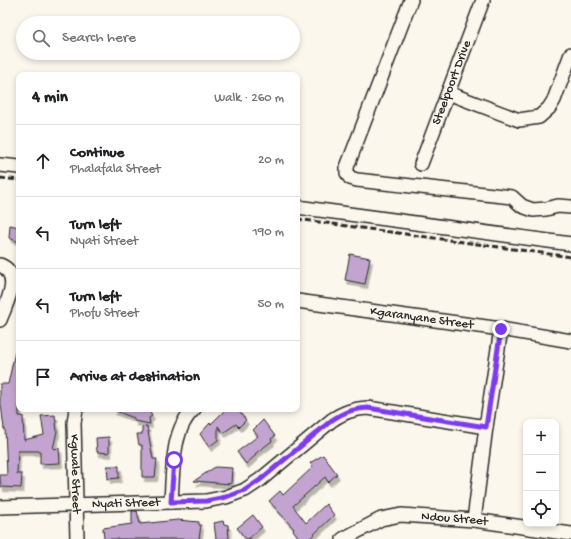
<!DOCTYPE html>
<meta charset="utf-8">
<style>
body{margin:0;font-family:"Gochi Hand",sans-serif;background:#f6f6f6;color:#202124}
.controls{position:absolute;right:12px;bottom:12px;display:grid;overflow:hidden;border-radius:8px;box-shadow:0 2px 6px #0003}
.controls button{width:36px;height:36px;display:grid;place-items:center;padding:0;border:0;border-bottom:1px solid #e0e0e0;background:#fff;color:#202124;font:20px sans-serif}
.stop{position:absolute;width:12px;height:12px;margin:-9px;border:3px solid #7c3aed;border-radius:50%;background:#fff}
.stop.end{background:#7c3aed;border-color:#fff;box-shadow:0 1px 4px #0008}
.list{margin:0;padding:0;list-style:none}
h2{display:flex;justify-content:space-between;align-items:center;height:52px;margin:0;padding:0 16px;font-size:17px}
h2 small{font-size:13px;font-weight:400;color:#757577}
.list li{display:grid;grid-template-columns:26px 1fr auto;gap:12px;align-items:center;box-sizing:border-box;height:72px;padding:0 16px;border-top:1px solid #e0e0e0}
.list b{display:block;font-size:15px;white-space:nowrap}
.list p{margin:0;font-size:13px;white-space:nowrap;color:#757577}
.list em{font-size:13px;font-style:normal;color:#757577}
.icon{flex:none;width:22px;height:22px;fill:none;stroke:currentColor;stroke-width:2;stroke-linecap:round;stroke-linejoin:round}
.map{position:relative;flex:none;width:571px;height:539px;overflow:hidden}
.search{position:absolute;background:#fff;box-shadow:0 2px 6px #0003;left:16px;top:16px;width:284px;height:44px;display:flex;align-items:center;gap:10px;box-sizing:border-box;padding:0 14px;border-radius:22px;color:#757577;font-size:15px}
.panel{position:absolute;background:#fff;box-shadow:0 2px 6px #0003;left:16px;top:72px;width:284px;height:340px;border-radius:8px}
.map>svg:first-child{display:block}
</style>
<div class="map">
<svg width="571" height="539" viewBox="0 0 571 539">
<defs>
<filter id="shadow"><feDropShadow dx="2.5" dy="4.5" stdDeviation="0" flood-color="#0004"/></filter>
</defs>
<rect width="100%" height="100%" fill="#fbf7ec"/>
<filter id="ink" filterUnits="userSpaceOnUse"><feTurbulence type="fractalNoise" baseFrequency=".025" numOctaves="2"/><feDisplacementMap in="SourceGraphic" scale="8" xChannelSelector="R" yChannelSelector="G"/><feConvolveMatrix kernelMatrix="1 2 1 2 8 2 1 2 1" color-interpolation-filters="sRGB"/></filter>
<g filter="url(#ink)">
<g fill="#c3a4d0" stroke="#2b2b2b" filter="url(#shadow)">
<path d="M10,225L19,227V242L9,238Z"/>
<path d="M350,254L370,258L365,284L345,280Z"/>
<path d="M15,352L19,353V416H23L24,440L44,435L41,416L55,415L57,431L53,449L59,448L60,463L40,464V451H18L17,474H22L21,488L1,487L0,475H7L5,429H4L1,404H0V384H8Z"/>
<path d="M114,409H148L152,416L149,418L150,424L134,421V418L113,410Z"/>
<path d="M226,409H237L246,420L239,427L236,424L223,433L218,426V440L209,447L200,434L210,423L211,424Z"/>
<path d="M263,420L275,436L271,439L272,441L255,454L256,455L246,464L237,452L258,436L253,430Z"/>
<path d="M147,426L153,459H157L155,477H142V445H139L137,434H142V427Z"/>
<path d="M109,437V453L97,452L96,438Z"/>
<path d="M323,455L337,474L328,482L325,477L293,506L306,523L326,504L334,515L309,539H300L293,530L294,529L269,501L280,491L283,495L313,467L310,463Z"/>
<path d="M107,466H119V478L108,479Z"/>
<path d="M215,467L232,468L231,484L194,481Z"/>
<path d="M132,511H137L140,524L178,520L199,522V525H201L199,539H104L103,528L132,524Z"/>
<path d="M253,515L262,527L248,539H246L237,528Z"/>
<path d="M223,521L224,524L228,525L229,539H216L214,523Z"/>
</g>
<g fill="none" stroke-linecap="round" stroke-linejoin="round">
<g stroke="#2b2b2b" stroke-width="16">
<g id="minor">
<path d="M411,0L347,167V173L350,178L357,180L512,197L522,206L533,210L546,209L558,206L571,207"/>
<path d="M448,93L519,120L539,117L549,108L554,100L571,54"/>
<path id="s1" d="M421,164L483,0"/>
<path d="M0,165L19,167"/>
<path d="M297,207L571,244"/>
<path d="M0,265C23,274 6,304 0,320"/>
<path id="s2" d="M297,301L501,329L571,341"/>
<path id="s3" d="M76,409L74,423L77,539"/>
<path d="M171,502C173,474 171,429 194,409"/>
<path id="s4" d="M0,507L206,501L226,497L245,490L260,480L332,420C344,412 353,409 368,408L486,427"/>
<path d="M474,520L486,427L501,329"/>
<path id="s5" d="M343,539L381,519L401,515L474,520L571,534"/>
</g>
</g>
<use href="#minor" stroke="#fbf7ec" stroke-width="13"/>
<g stroke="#2b2b2b" stroke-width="3" stroke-dasharray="6 3" stroke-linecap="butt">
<path d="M0,178L19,180"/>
<path d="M297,219L571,257"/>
</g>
</g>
</g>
<g fill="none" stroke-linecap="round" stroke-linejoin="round" filter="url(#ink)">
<path stroke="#7c3aed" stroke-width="5" d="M174,460L171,502L206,501L226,497L245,490L260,480L332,420C344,412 353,409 368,408L486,427L501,329"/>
</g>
<g text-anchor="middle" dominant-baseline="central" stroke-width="3.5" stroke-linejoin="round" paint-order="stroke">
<g font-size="13" fill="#2b2b2b" stroke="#fbf7ec">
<text stroke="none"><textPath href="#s1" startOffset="87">Steelpoort Drive</textPath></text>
<text stroke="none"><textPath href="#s2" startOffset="126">Kgaranyane Street</textPath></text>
<text stroke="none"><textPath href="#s3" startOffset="65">Kgwale Street</textPath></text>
<text stroke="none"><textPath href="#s4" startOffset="126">Nyati Street</textPath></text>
<text stroke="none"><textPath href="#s5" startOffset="117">Ndou Street</textPath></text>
</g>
</g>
</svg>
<div class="controls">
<button>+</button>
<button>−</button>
<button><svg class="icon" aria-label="locate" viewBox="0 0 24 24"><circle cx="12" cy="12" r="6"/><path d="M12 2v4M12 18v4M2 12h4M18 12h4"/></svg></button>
</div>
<div class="stop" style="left:174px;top:460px"></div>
<div class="stop end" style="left:501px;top:329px"></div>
<div class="search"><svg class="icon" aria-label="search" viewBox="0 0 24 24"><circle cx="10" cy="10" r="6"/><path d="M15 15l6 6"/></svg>Search here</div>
<section class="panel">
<h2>4 min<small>Walk · 260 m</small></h2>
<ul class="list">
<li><svg class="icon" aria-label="ahead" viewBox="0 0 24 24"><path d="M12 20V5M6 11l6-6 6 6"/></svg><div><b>Continue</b><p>Phalafala Street</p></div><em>20 m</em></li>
<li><svg class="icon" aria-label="left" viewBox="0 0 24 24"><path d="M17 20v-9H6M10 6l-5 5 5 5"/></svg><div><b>Turn left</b><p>Nyati Street</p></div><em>190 m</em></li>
<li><svg class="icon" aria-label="left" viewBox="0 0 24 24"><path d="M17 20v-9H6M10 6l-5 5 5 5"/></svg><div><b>Turn left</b><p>Phofu Street</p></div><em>50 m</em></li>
<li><svg class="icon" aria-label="arrive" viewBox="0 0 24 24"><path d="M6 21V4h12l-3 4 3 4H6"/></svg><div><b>Arrive at destination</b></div></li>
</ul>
</section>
</div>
